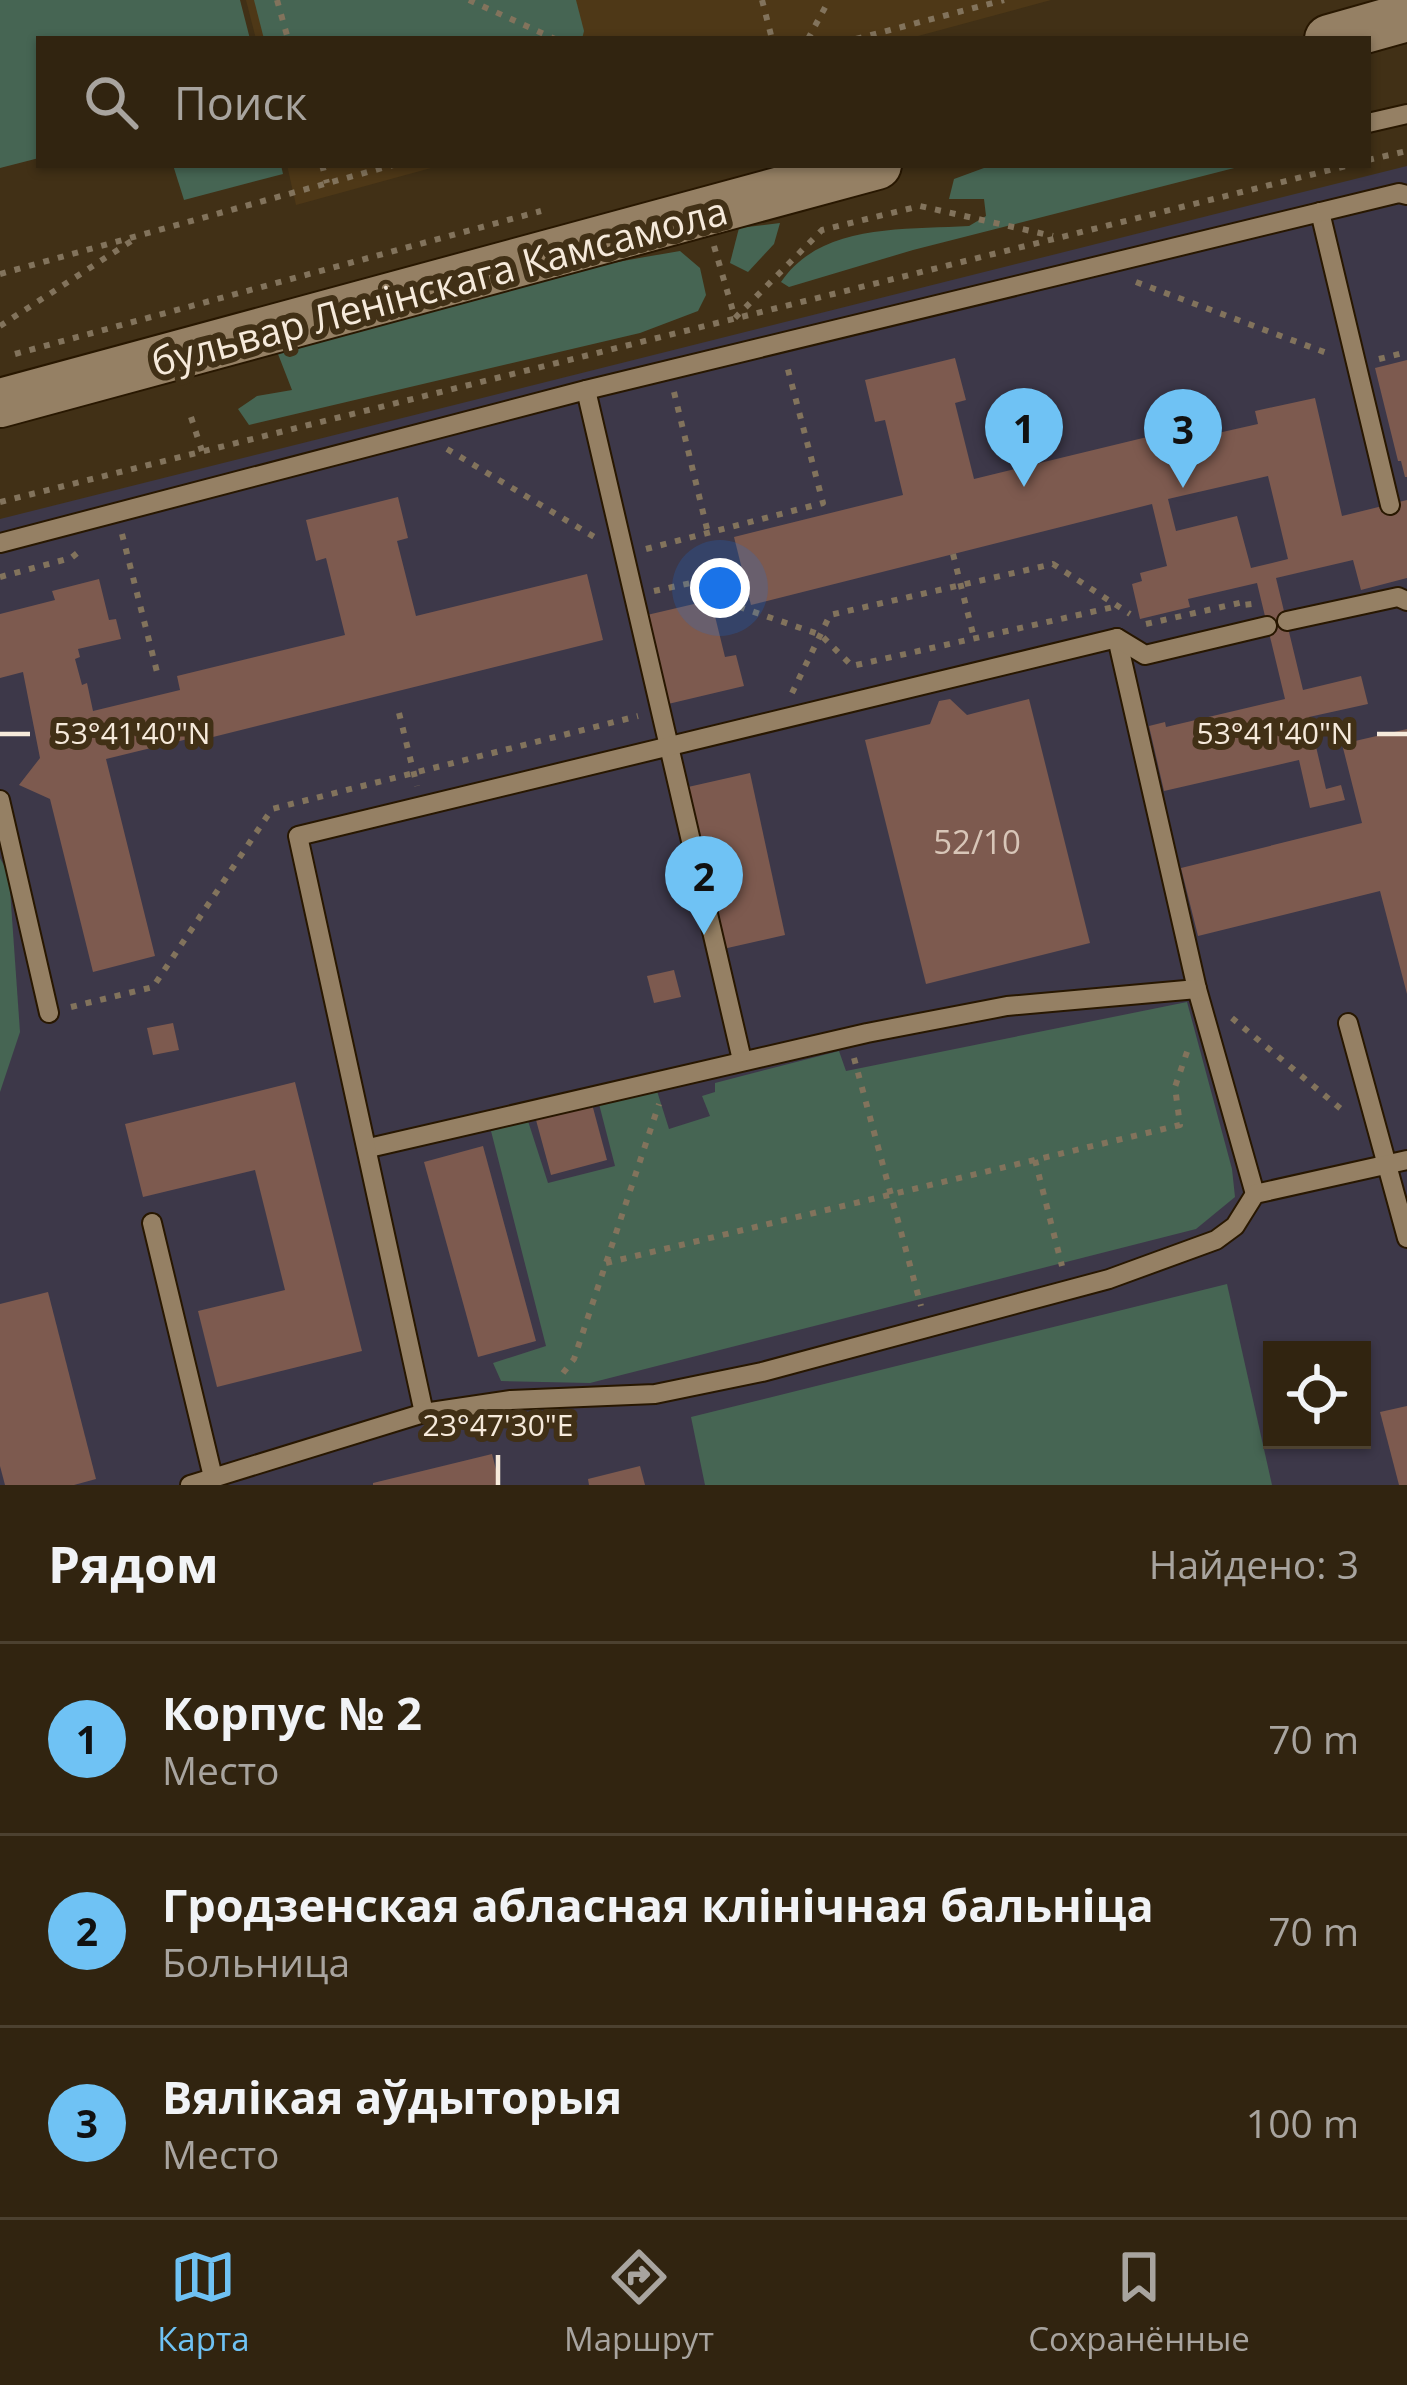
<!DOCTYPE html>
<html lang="ru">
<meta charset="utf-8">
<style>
body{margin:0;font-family:"Open Sans",sans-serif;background:#3d301e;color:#f1f3f6}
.controls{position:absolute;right:36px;bottom:36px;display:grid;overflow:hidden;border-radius:0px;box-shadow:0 3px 9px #0004}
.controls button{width:108px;height:108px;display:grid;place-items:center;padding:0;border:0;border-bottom:3px solid #4c4130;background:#312410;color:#f1f3f6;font:60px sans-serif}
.you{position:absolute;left:720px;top:588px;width:42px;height:42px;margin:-30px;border:9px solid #fff;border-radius:50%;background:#1a73e8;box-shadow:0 0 0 18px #1a73e833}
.badge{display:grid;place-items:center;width:78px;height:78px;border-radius:50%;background:#6fc2f4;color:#111;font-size:39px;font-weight:700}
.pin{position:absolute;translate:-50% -99px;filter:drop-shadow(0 3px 6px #0008)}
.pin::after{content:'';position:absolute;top:63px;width:42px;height:36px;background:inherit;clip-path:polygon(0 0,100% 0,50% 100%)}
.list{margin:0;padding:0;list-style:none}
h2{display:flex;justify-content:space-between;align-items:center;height:156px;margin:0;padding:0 48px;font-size:51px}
h2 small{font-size:39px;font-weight:400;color:#a8a49f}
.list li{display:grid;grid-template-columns:78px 1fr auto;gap:36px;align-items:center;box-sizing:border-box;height:192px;padding:0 48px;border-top:3px solid #4c4130}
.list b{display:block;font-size:45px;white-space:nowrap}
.list p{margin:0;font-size:39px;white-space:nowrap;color:#a8a49f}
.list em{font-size:39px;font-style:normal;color:#a8a49f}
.icon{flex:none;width:66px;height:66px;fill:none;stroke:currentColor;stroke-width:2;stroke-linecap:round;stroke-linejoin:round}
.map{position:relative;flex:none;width:1407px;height:1485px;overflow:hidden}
.search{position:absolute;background:#312410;box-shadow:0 3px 9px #0004;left:36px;right:36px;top:36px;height:132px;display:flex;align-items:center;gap:30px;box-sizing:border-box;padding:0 42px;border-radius:0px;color:#a8a49f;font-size:45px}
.sheet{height:732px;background:#312410}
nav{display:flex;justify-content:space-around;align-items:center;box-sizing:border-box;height:168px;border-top:3px solid #4c4130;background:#312410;font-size:33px;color:#a8a49f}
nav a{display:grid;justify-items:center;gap:6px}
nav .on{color:#6fc2f4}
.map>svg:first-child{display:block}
</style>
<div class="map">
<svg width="1407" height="1485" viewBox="0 0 1407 1485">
<rect width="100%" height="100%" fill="#413016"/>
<g fill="#4e3817">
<path d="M246,0H1051L907,39H256Z"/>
<path d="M287,165H442L296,205Z"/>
</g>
<path fill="#3d3849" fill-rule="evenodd" d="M1407,166V1485H0V519ZM1272,1350H1362V1440H1272Z"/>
<g fill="#466553">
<path d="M0,0H240L250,39H39V158L0,168Z"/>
<path d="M254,0H576L584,31L582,39H264Z"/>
<path d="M173,165H281L283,174L184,200Z"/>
<path d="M992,165H1246L913,250L789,287L781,282C821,223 904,230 969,226L986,216L984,199H949L954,179Z"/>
<path d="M780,223L774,244L748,272L730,263L739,228Z"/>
<path d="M680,251L700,268L706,295L698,311L640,333L249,425L238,409L257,396L292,390L278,354C401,305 549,273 680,251Z"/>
<path d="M0,858L9,875L20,1032L0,1092Z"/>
<path d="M1187,1002L1232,1169L1235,1197L1196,1229L590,1383L501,1381L493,1363L546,1346L491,1131L528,1121L548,1183L615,1166L599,1104L657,1091L669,1129L710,1116L702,1096L715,1092V1083L839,1051L846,1071Z"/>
<path d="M1227,1284L1272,1485H705L691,1417Z"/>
</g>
<g fill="#7d5a4f" fill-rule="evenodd">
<path d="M955,358L966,400L955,403L974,479L1176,430L1178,442L1258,424L1255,411L1315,398L1342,516L1407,500V578L1361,590L1353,560L1276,578L1303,690L1361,676L1368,704L1309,717L1326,789L1341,785L1345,800L1310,808L1299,760L1164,791L1149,726L1165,722L1166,727L1285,699L1257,583L1188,599L1190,607L1140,619L1132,584L1142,581L1140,573L1167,566L1152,504L751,605L734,537L903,495L885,420L875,422L865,380ZM1268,476L1288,559L1251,568L1237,516L1176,531L1168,499Z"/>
<path d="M1407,360V477H1405L1401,461H1398L1375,368Z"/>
<path d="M398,497L408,538L397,541L416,616L587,574L603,640L193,742L192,738L106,759L155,956L93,972L50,799L19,785L40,758L23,672L0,678V614L55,600L52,591L99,579L109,620L116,619L121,639L78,649L80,657L75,659L82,685L87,683L93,711L180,690L177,676L345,635L326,558L316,561L306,520Z"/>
<path d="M711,600L725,657L736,655L744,686L668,704L647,615Z"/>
<path d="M950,699L967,715L1029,699L1090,943L926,984L865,740L930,724L939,701Z"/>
<path d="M1407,729V994L1380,891L1198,936L1181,868L1362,823L1342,744Z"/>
<path d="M750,773L785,935L723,949L688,787Z"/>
<path d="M674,970L681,997L654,1003L647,976Z"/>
<path d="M173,1023L179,1050L153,1055L147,1028Z"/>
<path d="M295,1082L362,1351L217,1387L198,1311L285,1290L255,1170L143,1197L125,1124Z"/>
<path d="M592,1104L607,1160L551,1175L536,1120Z"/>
<path d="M483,1146L536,1341L478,1357L424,1162Z"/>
<path d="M48,1292L96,1479L74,1485H5L0,1466V1304Z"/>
<path d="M1407,1406V1485H1399L1380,1412Z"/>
<path d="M492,1454L500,1485H373V1483Z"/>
<path d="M640,1466L645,1485H589L588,1479Z"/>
</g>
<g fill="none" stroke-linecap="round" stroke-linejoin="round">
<g stroke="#281700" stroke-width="22">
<g id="service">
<path d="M1368,123L1407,114"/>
<path d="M1320,212L1390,505"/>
<path d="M586,390L742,1060"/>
<path d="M0,543L586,390L1399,193L1407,195"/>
<path d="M1287,621L1398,597L1407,601"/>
<path d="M1117,638L1197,989L1255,1194"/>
<path d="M0,800L49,1013"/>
<path d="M1348,1023L1407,1238"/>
<path d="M369,1148L867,1033L1007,1006L1197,989"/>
<path d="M152,1223L213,1477"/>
<path d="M424,1413L298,836L1117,638L1145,655L1267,626"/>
<path d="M190,1485L424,1413L511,1400L655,1394L762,1372L1109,1279L1216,1240L1235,1226L1255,1194L1407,1160"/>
</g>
</g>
<g stroke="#281700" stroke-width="52">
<g id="tertiary">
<path d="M1329,39L1407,17"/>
<path d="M0,403L877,165"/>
</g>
</g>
<g stroke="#82735c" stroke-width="6" stroke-dasharray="6 9" stroke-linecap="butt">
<path d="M277,0L288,39"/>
<path d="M469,0L555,39"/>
<path d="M762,0L772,39"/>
<path d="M808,39L829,0"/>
<path d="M856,39L1004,0"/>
<path d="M1368,160L1407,151"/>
<path d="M322,165L327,183"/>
<path d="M714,246L735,318L822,230L920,206L1053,236"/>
<path d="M0,274L393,165"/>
<path d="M1136,282L1332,355"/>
<path d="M0,326L133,240"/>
<path d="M15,354L541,211"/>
<path d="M1379,359L1407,352"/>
<path d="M674,392L708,533"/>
<path d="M191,417L202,451"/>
<path d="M447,449L596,538"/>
<path d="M0,502L1350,165"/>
<path d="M122,534L157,672"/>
<path d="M646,549L823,503L786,362"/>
<path d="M953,554L974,638"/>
<path d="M0,577L71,558L81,550"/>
<path d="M654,591L714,578L719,600L821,635L852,666L1118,606"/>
<path d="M1146,624L1248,601L1249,609"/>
<path d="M792,693L830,615L1053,564L1130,614"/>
<path d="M399,713L417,786"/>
<path d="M71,1007L153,987L272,809L638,716"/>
<path d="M1232,1018L1347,1114"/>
<path d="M854,1058L921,1306"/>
<path d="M1035,1160L1062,1266"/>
<path d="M606,1263L1180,1125L1175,1087L1188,1049"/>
<path d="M563,1373L574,1359L659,1104"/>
</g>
<use href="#service" stroke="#958064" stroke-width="18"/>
<use href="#tertiary" stroke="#958064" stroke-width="48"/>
</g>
<path fill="none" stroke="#f6eadb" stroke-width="4.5" d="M0,734H30M1377,734H1407M498,1455V1485"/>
<g text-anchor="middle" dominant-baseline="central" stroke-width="12" stroke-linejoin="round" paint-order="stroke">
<g font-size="33" fill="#d8c6b8">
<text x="977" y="841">52/10</text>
</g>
<g font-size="39" fill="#f6eadb" stroke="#413016">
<text transform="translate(439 285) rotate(-15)">бульвар Ленінскага Камсамола</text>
</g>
</g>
<g font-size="30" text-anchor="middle" fill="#f6eadb" stroke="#413016" stroke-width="12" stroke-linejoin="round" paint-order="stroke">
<text x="132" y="744">53°41'40"N</text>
<text x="1275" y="744">53°41'40"N</text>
<text x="498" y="1436">23°47'30"E</text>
</g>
</svg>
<div class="controls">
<button><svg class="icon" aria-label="locate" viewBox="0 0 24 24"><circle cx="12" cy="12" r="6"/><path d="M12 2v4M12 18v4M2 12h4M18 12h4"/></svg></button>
</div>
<div class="you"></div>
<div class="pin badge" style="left:1024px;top:487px">1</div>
<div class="pin badge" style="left:704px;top:935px">2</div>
<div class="pin badge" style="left:1183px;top:488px">3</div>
<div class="search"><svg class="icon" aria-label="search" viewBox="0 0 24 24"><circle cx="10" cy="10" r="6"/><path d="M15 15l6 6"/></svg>Поиск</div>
</div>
<section class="sheet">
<h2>Рядом<small>Найдено: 3</small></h2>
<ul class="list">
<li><span class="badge">1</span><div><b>Корпус № 2</b><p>Место</p></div><em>70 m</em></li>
<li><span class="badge">2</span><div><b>Гродзенская абласная клінічная бальніца</b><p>Больница</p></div><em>70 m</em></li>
<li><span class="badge">3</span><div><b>Вялікая аўдыторыя</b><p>Место</p></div><em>100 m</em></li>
</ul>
</section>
<nav>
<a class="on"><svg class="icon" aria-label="map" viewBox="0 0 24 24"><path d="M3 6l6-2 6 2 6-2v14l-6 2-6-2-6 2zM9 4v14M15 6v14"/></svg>Карта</a>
<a><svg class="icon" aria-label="directions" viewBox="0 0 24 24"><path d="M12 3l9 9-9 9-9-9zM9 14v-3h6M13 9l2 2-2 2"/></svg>Маршрут</a>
<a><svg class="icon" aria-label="saved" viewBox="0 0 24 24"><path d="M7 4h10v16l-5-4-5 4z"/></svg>Сохранённые</a>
</nav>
